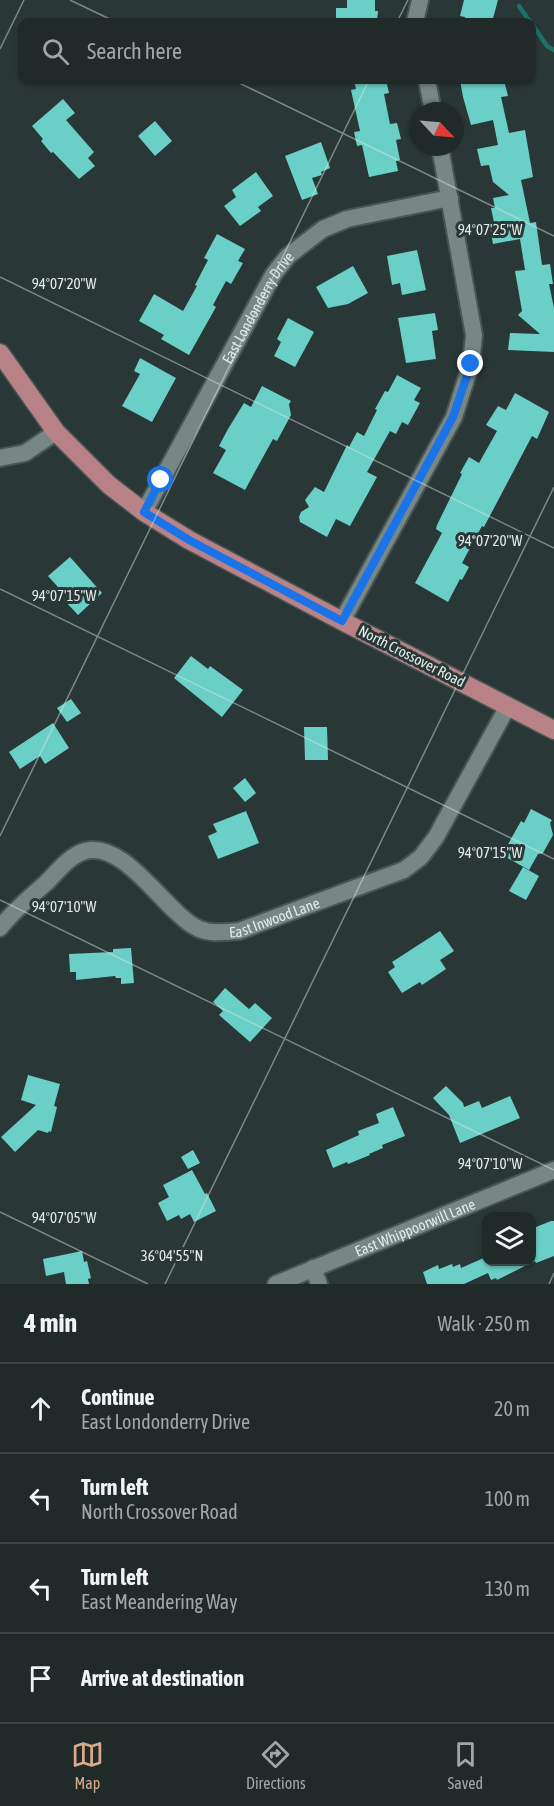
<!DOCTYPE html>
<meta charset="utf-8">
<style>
body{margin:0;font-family:"Asap Condensed",sans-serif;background:#273231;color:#f1f3f6}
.controls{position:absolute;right:18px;bottom:18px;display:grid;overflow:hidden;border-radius:12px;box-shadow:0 2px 4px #0004}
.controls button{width:54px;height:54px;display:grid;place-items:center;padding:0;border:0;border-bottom:2px solid #3c4646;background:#1f2a29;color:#f1f3f6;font:30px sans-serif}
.compass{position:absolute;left:410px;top:102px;width:54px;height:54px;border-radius:50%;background:#1f2a29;box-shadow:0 2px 4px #0004;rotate:116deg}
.stop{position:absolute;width:18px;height:18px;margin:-14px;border:4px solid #1a73e8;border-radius:50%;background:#fff}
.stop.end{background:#1a73e8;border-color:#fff;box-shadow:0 2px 6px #0008}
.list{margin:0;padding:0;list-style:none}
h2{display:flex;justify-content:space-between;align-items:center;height:78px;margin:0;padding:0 24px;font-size:26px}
h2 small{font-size:20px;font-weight:400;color:#a1a7a8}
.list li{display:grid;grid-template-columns:39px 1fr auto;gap:18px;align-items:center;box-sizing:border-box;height:90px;padding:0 24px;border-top:2px solid #3c4646}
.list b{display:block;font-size:22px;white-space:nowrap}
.list p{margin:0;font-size:20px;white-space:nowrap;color:#a1a7a8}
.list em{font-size:20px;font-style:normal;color:#a1a7a8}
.icon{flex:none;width:33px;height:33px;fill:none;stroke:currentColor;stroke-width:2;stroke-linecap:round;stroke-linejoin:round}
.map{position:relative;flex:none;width:554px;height:1284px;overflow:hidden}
.search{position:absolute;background:#1f2a29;box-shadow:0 2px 4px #0004;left:18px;right:18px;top:18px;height:66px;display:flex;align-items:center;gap:15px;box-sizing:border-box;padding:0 21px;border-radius:12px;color:#a1a7a8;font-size:22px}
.sheet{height:438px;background:#1f2a29}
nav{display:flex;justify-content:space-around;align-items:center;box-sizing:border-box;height:84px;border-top:2px solid #3c4646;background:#1f2a29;font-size:16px;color:#a1a7a8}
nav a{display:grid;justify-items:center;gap:3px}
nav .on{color:#d6ab8b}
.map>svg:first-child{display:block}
</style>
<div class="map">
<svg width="554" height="1284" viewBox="0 0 554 1284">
<rect width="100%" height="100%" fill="#293837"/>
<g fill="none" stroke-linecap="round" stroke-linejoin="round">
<g stroke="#1e706a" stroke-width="4.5">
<path d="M519,6L530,22"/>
<path d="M532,24L547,46L554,50"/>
</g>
</g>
<g fill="#6acfc6">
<path d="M347,0H375V11H378L377,22H336V8H347Z"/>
<path d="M464,0H498L492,22H464L465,17L460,16Z"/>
<path d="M354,80H386L389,93L384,94L390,124L397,123L401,139L396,140L400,160L396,161L398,171L369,177L362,145L357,146L354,132L360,131L351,90L356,89Z"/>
<path d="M460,80H504L508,96L501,97L509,133L525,130L533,177L521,180L530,223L536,222L542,265L550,264L553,284H549L554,308V352L508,350L510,333L540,334L518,315L522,311L515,271L525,270L520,239L493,244L490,228L495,227L491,208H495L493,198L509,195L493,182L489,165L481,166L477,149L498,145L493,120L471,125L463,97Z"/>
<path d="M63,99L75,113L66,120L94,152L88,158L95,166L79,179L53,152L51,153L41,141L43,139L32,126Z"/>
<path d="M155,121L172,141L155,156L138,136Z"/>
<path d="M321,142L330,168L321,172L322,175L312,178L318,194L302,200L285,156Z"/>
<path d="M256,172L273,196L258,207L261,211L240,226L224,206L236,197L232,190Z"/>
<path d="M217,234L245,249L238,261L243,263L231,284L226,281L213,305L216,307L189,355L161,339L164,335L139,321L154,294L183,311L197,286L195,285L208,260L204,258Z"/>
<path d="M417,250L426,290L402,295L400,283L392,285L387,256Z"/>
<path d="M353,266L368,293L348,304L328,308L316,287Z"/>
<path d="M435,313L438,330L432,331L436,359L406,363L398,318Z"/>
<path d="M288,318L314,332L295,367L274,356L281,342L277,339Z"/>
<path d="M140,358L176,378L152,422L122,406L140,374L134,371Z"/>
<path d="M397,375L421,388L414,400L420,403L408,425L402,422L396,434L390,431L367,472L377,477L350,526L336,519L327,537L300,522L299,517L301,512L309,507L305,500L315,487L324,492L347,445L349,447L357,432L364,436L377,410L375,409L385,391L388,392Z"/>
<path d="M262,386L291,401L289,404L291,415L277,441L273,439L245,490L213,473L226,450L219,446L228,429L244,403L251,407Z"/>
<path d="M515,393L549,412L537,439L532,436L484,527L482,526L462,563L469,567L462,580L460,579L448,602L415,583L442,533L436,529L437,525L462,474L460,473L469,457L479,463L497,431L486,425L498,406L506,410Z"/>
<path d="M70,557L102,593L78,615L64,600L67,597L48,576Z"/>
<path d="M191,656L208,669L210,666L243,690L222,717L174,678Z"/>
<path d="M71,699L81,713L67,722L57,708Z"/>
<path d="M53,723L69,748L45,764L40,756L20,769L9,752Z"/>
<path d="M304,727H327L328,760H305Z"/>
<path d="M245,778L256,793L245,802L233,788Z"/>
<path d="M531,809L552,820L550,823L553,835L543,853L538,854L529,870L502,855L521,821L524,823Z"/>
<path d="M246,811L259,843L218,859L208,836L217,832L213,824Z"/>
<path d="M523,867L539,876L526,900L509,891Z"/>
<path d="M440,931L454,951L440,960L446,969L422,985L420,982L402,993L388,972L395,967L392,962Z"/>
<path d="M131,948L134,983L121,984V978H116L115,976L76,980V972H70L69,954L113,952V949Z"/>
<path d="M225,988L249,1009L255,1003L272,1018L250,1042L219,1015L223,1011L213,1002Z"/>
<path d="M28,1075L60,1084L54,1106L57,1107L51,1132L49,1131L48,1133L38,1130L15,1152L1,1137L36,1105L21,1100Z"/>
<path d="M446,1086L463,1103L464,1107L479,1101L482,1108L510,1096L520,1118L460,1143L449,1115L433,1098Z"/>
<path d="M393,1107L405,1136L382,1145L383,1148L369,1154L370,1155L348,1164L347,1162L333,1168L326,1150L359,1135L358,1131L379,1123L376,1114Z"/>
<path d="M193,1150L200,1163L188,1169L181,1157Z"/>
<path d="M192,1170L205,1194L207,1193L216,1211L194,1222L190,1214L181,1219L179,1215L167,1221L158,1203L169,1197L163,1185Z"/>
<path d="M551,1221H554V1256L536,1263L535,1261L497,1280L496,1278L491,1280L488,1273L464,1284H427L423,1272L438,1265L439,1269L452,1264L453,1267L460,1264L461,1268L486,1257V1262H531V1229Z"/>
<path d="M82,1251L84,1262L87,1261L91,1278L88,1279L89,1284H66L64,1272L46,1276L43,1259Z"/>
</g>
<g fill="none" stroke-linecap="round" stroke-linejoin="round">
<g stroke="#475553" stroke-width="20">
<g id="minor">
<path d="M415,22L420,0"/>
<path d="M427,80L433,111"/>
<path d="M0,458L25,453L56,432"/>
<path id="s1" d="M144,512L273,275L288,256L323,229L347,219L450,198"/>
<path d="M342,621L454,417L471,364L474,335L440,147"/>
<path id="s2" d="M0,928C13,911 30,897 46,883C56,873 70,855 85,851C127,841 164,912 199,929C212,934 226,932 239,931L404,870L421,857L436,837L508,706"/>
<path d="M313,1268L319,1284"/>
<path id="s3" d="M276,1284L554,1170"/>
</g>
</g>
<g stroke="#475553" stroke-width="21">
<path id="major" d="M0,353L56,432L109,485L144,512L189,540L342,621L554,730"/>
</g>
<use href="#minor" stroke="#768785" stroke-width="16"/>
<use href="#major" stroke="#b88287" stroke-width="18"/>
</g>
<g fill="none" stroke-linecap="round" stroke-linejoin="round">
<path stroke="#1a73e8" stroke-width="8" d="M161,480L144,512L189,540L342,621L453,417L471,364"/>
</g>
<path fill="none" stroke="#e1ebe9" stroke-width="1.5" stroke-opacity="0.45" d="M70,0L116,22M397,22L408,0M0,49L24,0M233,80L554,236M0,277L554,548M0,589L554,859M0,836L369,80M0,900L554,1170M0,1212L148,1284M165,1284L554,487M549,1284L554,1273"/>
<g text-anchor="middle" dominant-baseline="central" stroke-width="6" stroke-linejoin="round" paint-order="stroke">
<g font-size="15" fill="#e1ebe9" stroke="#293837">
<text stroke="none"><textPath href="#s1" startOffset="234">East Londonderry Drive</textPath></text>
<text transform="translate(412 656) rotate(27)">North Crossover Road</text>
<text stroke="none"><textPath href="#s2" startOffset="336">East Inwood Lane</textPath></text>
<text stroke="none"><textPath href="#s3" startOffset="150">East Whippoorwill Lane</textPath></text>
</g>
</g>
<g font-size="15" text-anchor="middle" fill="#e1ebe9" stroke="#293837" stroke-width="6" stroke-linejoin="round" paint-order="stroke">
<text x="490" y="235">94°07'25"W</text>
<text x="64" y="289">94°07'20"W</text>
<text x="490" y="546">94°07'20"W</text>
<text x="64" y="601">94°07'15"W</text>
<text x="490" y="858">94°07'15"W</text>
<text x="64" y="912">94°07'10"W</text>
<text x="490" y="1169">94°07'10"W</text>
<text x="64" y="1223">94°07'05"W</text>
<text x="172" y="1261">36°04'55"N</text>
</g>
</svg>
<div class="controls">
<button><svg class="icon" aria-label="layers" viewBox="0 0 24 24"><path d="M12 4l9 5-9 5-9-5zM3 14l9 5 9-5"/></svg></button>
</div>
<svg class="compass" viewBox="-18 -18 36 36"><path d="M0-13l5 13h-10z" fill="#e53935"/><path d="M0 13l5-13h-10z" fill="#a1a7a8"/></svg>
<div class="stop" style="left:161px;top:480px"></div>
<div class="stop end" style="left:471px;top:364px"></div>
<div class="search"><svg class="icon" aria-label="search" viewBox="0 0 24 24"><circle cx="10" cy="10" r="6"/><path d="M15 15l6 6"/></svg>Search here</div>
</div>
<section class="sheet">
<h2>4 min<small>Walk · 250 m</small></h2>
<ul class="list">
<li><svg class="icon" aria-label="ahead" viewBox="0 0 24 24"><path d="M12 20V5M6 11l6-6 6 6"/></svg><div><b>Continue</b><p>East Londonderry Drive</p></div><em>20 m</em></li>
<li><svg class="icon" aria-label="left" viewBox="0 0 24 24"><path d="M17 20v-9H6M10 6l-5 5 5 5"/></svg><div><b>Turn left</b><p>North Crossover Road</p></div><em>100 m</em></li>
<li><svg class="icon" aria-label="left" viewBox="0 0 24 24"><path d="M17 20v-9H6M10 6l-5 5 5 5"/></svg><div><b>Turn left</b><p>East Meandering Way</p></div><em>130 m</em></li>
<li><svg class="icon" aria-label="arrive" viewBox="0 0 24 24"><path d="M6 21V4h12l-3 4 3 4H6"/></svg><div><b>Arrive at destination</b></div></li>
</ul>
</section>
<nav>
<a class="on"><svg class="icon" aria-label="map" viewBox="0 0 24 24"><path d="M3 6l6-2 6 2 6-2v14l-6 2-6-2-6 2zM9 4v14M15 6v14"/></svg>Map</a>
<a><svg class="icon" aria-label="directions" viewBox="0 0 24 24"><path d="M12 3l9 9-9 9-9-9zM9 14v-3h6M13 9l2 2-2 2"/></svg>Directions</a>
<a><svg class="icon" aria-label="saved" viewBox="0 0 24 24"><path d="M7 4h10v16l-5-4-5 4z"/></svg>Saved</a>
</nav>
